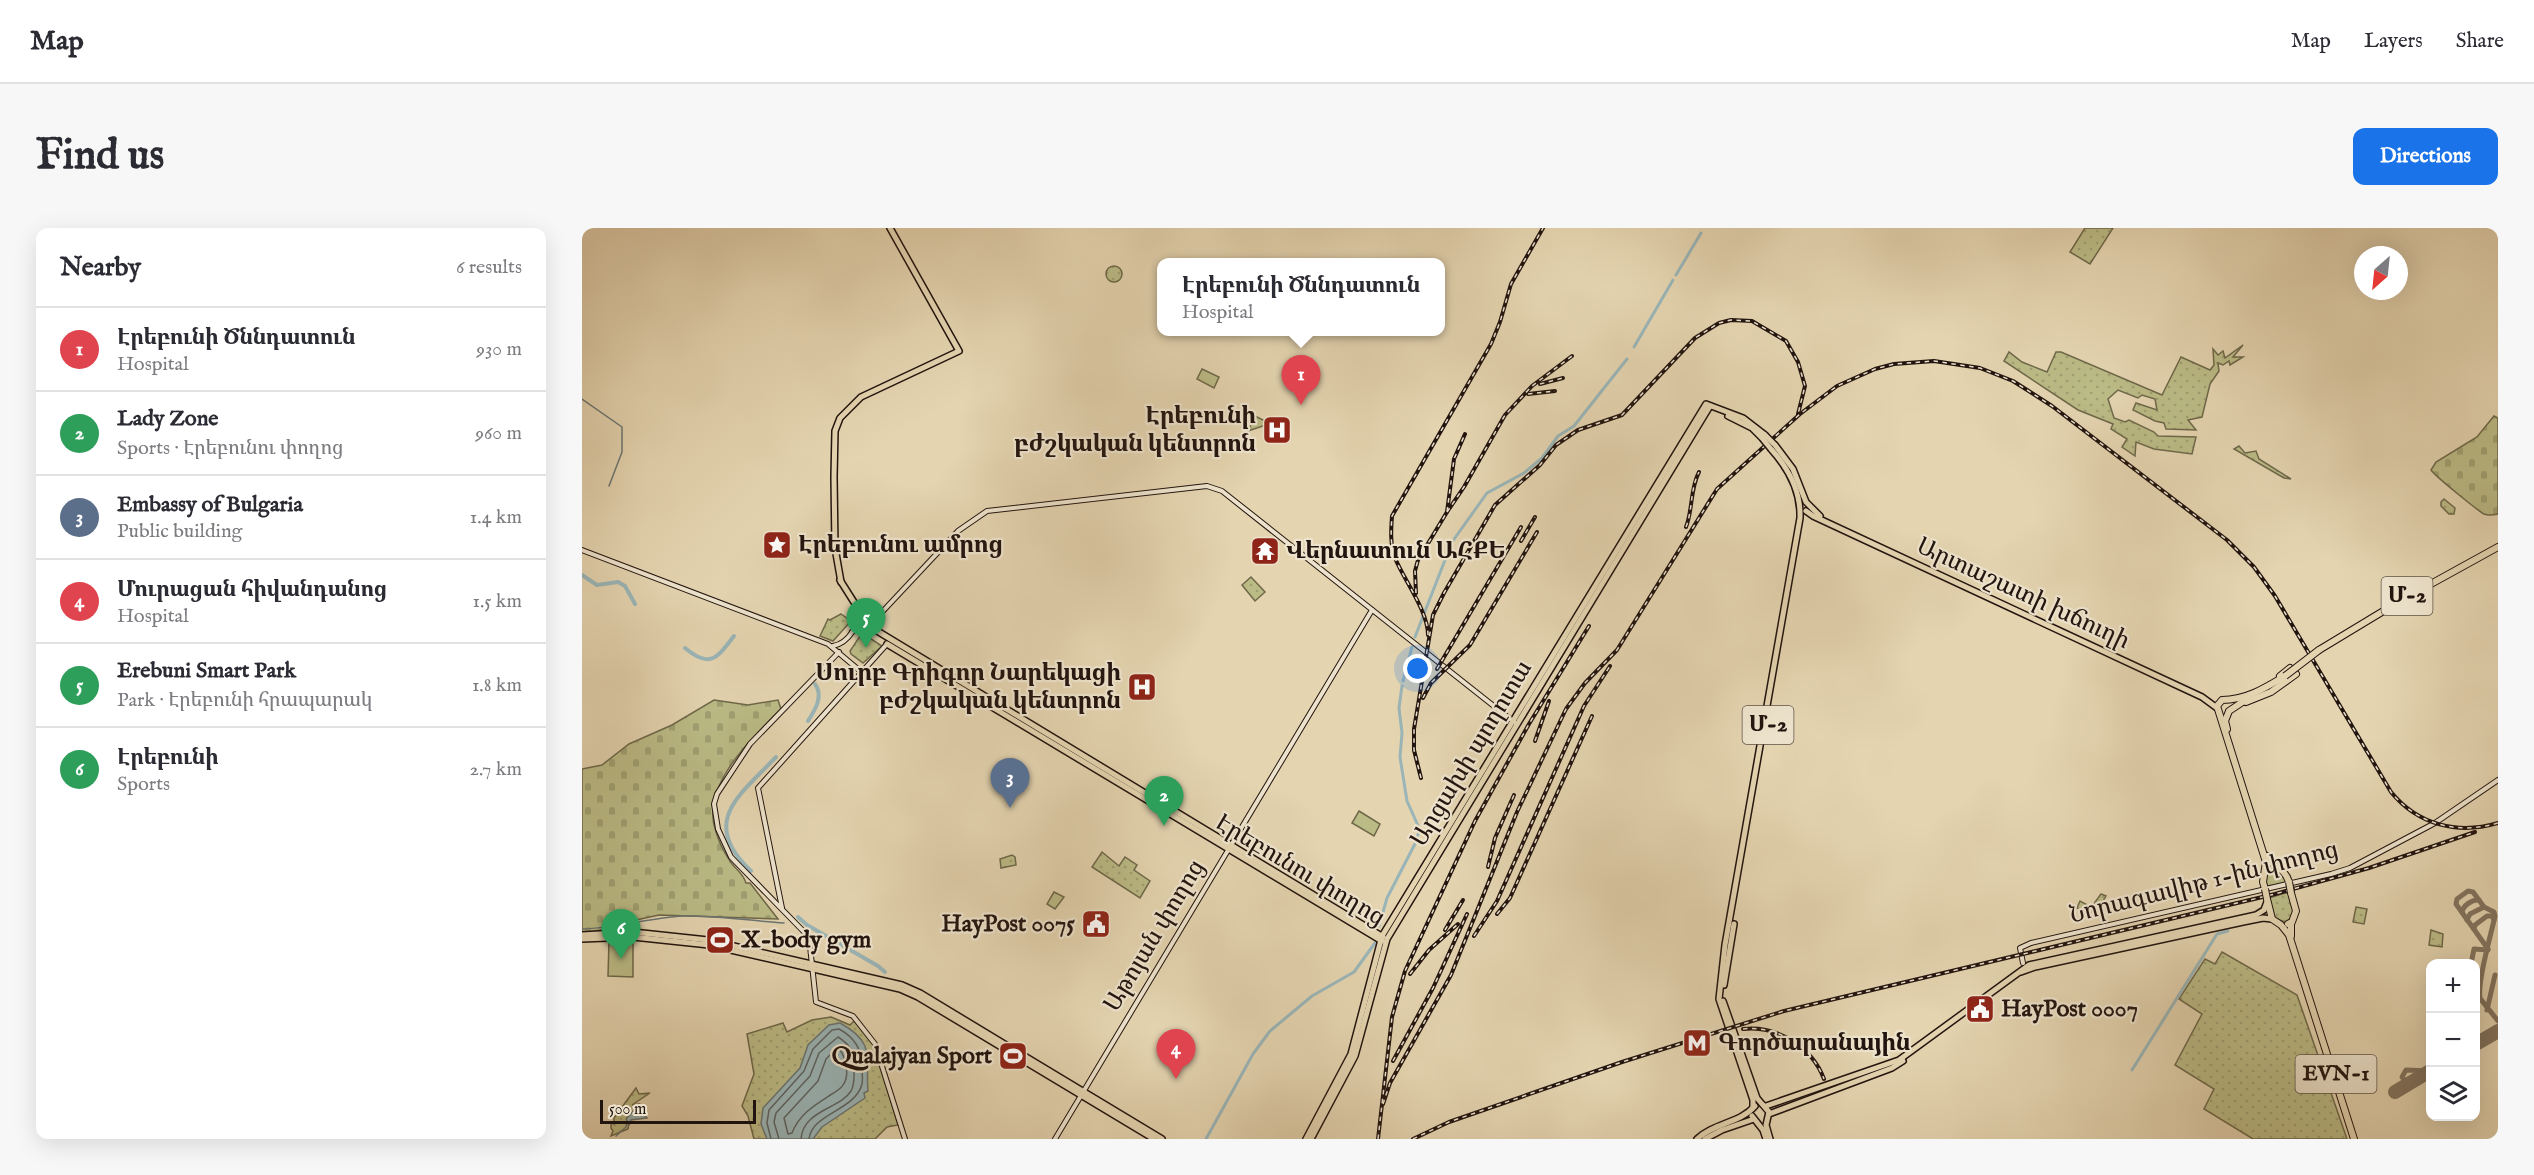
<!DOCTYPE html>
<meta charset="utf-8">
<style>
body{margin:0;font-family:"IM FELL English","Noto Serif Armenian",serif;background:#f7f7f7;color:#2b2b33}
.controls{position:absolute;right:18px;bottom:18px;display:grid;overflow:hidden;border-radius:12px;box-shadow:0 6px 24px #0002}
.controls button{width:54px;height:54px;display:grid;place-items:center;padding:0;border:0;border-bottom:2px solid #e1e1e2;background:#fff;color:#2b2b33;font:30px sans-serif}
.compass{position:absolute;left:1772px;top:18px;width:54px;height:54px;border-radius:50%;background:#fff;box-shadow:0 6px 24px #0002;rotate:207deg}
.scale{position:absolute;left:18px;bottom:15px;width:156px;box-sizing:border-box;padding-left:6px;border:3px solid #22140f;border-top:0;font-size:16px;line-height:21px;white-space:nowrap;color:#22140f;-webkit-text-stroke:4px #ede3cc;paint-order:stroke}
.you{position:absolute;left:836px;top:441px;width:21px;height:21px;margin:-15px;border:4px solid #fff;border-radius:50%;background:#1a73e8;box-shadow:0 0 0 9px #1a73e833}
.badge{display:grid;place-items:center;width:39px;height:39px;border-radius:50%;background:#1a73e8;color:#fff;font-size:20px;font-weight:700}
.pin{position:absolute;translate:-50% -50px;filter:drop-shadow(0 2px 3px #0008)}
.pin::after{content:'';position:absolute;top:32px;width:21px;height:18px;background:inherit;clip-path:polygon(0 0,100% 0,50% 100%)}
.popup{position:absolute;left:575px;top:30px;width:288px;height:78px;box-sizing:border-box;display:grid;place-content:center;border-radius:12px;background:#fff;filter:drop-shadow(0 2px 4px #0005);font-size:20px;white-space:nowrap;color:#7c7c81}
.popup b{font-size:22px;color:#2b2b33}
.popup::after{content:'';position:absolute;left:50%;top:100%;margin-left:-12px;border:12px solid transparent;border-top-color:#fff}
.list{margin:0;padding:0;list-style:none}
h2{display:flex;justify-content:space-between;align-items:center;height:78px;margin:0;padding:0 24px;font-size:26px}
h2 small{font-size:20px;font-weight:400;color:#7c7c81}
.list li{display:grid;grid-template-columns:39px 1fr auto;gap:18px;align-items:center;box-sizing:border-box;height:84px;padding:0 24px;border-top:2px solid #e1e1e2}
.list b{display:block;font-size:22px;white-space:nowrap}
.list p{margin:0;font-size:20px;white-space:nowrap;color:#7c7c81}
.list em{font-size:20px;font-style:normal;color:#7c7c81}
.icon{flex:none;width:33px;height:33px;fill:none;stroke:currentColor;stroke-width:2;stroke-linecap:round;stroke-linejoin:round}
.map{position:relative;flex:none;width:1916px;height:911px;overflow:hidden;border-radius:12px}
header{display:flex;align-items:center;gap:36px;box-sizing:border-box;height:84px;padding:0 30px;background:#fff;border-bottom:2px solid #e1e1e2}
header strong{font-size:28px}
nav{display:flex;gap:33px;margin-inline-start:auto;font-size:21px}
.intro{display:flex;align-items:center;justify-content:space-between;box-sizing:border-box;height:144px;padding:0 36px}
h1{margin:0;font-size:42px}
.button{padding:15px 27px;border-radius:12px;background:#1a73e8;color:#fff;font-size:21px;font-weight:700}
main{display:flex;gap:36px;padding:0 36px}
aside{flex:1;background:#fff;border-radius:12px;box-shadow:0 6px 24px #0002}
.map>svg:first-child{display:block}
</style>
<header>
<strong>Map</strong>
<nav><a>Map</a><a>Layers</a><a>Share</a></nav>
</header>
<div class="intro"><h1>Find us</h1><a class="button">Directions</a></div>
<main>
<aside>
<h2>Nearby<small>6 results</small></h2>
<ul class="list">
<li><span class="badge" style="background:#e0444e">1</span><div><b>Էրեբունի Ծննդատուն</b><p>Hospital</p></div><em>930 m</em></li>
<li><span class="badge" style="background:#2e9e5b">2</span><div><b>Lady Zone</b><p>Sports · Էրեբունու փողոց</p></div><em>960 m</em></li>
<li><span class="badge" style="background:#5c6f8a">3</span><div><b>Embassy of Bulgaria</b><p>Public building</p></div><em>1.4 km</em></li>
<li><span class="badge" style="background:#e0444e">4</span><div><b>Մուրացան հիվանդանոց</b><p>Hospital</p></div><em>1.5 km</em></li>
<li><span class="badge" style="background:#2e9e5b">5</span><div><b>Erebuni Smart Park</b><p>Park · Էրեբունի հրապարակ</p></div><em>1.8 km</em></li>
<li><span class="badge" style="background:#2e9e5b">6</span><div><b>Էրեբունի</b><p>Sports</p></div><em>2.7 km</em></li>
</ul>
</aside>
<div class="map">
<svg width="1916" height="911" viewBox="0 0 1916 911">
<defs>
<pattern id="green-dots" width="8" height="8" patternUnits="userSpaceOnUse" patternTransform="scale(1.5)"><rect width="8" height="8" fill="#bbbb86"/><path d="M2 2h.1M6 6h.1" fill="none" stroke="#a0a072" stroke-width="1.8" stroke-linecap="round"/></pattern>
<pattern id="cemetery-stones" width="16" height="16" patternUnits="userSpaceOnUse" patternTransform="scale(1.5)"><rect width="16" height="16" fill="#bbbb86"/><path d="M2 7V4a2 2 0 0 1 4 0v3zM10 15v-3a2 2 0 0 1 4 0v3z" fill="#a0a072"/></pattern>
</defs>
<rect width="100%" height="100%" fill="#e4d4b0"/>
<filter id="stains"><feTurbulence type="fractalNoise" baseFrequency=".00333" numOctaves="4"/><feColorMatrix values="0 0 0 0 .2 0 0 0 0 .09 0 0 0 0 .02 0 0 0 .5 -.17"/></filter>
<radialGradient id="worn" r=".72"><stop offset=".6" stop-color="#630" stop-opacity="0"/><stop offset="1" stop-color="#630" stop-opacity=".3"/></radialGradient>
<g fill="url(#green-dots)" stroke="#6e684a" stroke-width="1.5">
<path d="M1503,0H1531L1508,36L1488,24Z"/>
<circle cx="532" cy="46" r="8"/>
<path d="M1661,117L1651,129H1661L1648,137L1647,133L1641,137L1636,135L1637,143L1628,156L1620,189L1606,192L1614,202L1584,201L1582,195L1573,193L1551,182L1554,175L1575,182L1573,171L1560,167L1556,170L1536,162L1526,171L1532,190L1543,194L1547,192L1572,204L1576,208L1614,209L1610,226L1572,221L1554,214L1553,228L1540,219L1545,211L1529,201L1531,196L1496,182L1422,133L1427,124L1440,134L1465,144L1474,124H1479L1580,167L1599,129L1628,142L1632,137L1631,121L1636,127L1641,123L1643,130Z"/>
<path d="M673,188L683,193L684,197L666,203Z"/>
<path d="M1657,218L1663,225L1674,223L1677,231L1709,251L1702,250L1652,221Z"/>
<path d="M1862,271L1873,280L1872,286H1867L1859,278V274Z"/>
<path d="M669,349L683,364L673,373L660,357Z"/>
<path d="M259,386L269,393L251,413L238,408L246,391L248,392Z"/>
<path d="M280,405L300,418L281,435L269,426L268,423Z"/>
<path d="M520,624L537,638L543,629L555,637L552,642L568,653L558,670L510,639Z"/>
<path d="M430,627L433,629L434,637L419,640L418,631Z"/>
<path d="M1692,640L1701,644L1704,655L1685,660L1683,654L1685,644Z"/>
<path d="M1703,665H1707L1712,683L1708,691L1702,694L1692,689L1687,670Z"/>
<path d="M1519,666L1524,668L1516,682L1507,685L1495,680L1498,673L1507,678L1511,677Z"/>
<path d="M1774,679L1785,681L1782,696L1771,694Z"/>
<path d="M1849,702L1861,706L1860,719L1847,717Z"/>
<path d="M1640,724L1715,767L1765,911H1671L1622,881L1632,861L1593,837L1620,786L1597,771L1623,731L1633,736Z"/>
<path d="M249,789L268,797L272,793L292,817L316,897L305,899L293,911H172L166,888L160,878L172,846L165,806L201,795L205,804L230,792Z"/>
<path d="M54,860L57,866L68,865L50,877L57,876L44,894L47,896L46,901L29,908L31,903L29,900V895L32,896V890Z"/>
</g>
<g fill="url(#cemetery-stones)" stroke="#6e684a" stroke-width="1.5">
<path d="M1912,188L1916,190V286C1911,287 1907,288 1902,286C1895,282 1853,248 1849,242L1854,234L1895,209Z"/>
<path d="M132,472L166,477L196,472L199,481C170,510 117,559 134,604C137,614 142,624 148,633C153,641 161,645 164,655H168L196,691L77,687L36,696L26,701L0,705V541L20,537L47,516L90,497Z"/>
</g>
<g fill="#bbbb86" stroke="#6e684a" stroke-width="1.5">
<path d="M620,141L637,149L632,160L615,151Z"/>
<path d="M777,583L798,596L792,608L770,595Z"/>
<path d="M472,664L482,669L473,681L465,676Z"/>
<path d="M27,713H51V749L26,748Z"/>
</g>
<g fill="#9ab5b7" stroke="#6a7574" stroke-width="1.5">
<path d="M258,795C295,815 283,831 286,863L282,865L283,870L240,899L231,911H185L179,896L181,880L218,840L226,817L247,797Z"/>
<path d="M52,882L61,885L65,890L49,892L50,895L47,896L44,891Z"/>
</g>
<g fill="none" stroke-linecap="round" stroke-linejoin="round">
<g stroke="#5e6463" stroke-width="1.5">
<path d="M254,821L258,822C264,830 268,848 261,857C259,861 254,863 250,866C233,877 217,886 210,905L206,906L202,890L236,853L244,831Z"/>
<path d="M189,911L185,895L187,882L222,843L231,821L250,802L257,801C272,809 280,820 280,838C280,844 281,851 280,856C273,883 230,885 227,911"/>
<path d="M197,911L192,894L194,885L228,848L237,825L256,809C269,817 273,826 272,840C272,849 273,856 269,863C258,881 221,882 219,911"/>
</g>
<g stroke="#6a7574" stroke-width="1.5">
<path d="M0,171L40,199V224L27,258"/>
<path d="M0,701C34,700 67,690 101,688C134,687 169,693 202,695"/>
<path d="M34,908L44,899L45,894"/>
</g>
<g stroke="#9ab5b7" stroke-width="3">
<path d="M1094,47L1119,5"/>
<path d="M1052,119L1091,52"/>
<path d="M833,409L870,314L905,265L942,245L960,230L976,208L992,198L1045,131"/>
<path d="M821,453L830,419"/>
<path d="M820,458L817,480L820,505L818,529L825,573L838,602L835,609"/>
<path d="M797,698L805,670L835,612"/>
<path d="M1550,842L1635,706L1646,703"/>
<path d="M624,911L671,826L688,803L730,768L772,744L793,715"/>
</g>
<g stroke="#9ab5b7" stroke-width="4">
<path d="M0,347L15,357L36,354L43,358L53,376"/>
<path d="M103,420C128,441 135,430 152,408"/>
<path d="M226,493C233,482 242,468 233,456"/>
<path d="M169,643C117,594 157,568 194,529"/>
<path d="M216,689L225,697L296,738L303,744"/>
</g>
<g stroke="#837460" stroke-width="5">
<path d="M1880,684C1881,678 1890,671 1897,672"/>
<path d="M1885,692L1888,686L1902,679"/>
<path d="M1892,701L1893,697L1905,688H1910L1912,692"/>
<path d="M1889,736L1892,721L1906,722"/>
<path d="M1897,769L1916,793"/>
<path d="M1898,772C1895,754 1909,707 1913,688L1912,684L1902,679L1891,664L1886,663L1875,671L1874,676L1906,721"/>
<path d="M1905,782L1913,747"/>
<path d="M1829,854H1824L1820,849L1824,842L1848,843"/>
</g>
<g stroke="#837460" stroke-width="14">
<path d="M1894,816L1916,803"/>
<path d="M1813,864L1848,843"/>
</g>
<g stroke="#22140f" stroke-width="6">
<g id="secondary">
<path d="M0,322L246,416L277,442"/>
<path d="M270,404L278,398H287L376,303L405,283L625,258L640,263L932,494"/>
<path d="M251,418C266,415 281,395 273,380"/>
<path d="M257,424L168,516L135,566L132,576L136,601L149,629L227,709L234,774L271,788L293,816L323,911"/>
<path d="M200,680L176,560L305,416"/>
<path d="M1441,735L1438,720L1449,715L1749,646L1768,640L1853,595L1916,552"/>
<path d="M473,911L790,382"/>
</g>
</g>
<g stroke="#22140f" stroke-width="8">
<g id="primary">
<path d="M1146,188L1170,200L1180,210"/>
<path d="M1193,217L1211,241L1224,274L1238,288"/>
<path d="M1224,283L1231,288L1620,469L1635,480"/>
<path d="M258,352L287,398L801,709"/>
<path d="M259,354L253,320L252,249L253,203L258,190L279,169L377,123L308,0"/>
<path d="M305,416L800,713"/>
<path d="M0,707L51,704L126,712L320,757L338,765L580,911"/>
<path d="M0,711L51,709L127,717L318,761L336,769L572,911"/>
<path d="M1439,744L1453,739L1661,694L1681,690L1690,691"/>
<path d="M1142,757L1152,696"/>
<path d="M1141,773L1175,870L1180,876"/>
<path d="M1181,877L1187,884L1184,897L1188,911"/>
<path d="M1184,878L1317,832L1447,737L1674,687L1682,682L1685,674"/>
<path d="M1171,879V872L1137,771L1143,717L1218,290C1219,264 1207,241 1189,221"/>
<path d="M1187,886L1310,840L1321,833"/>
<path d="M1170,888L1181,902L1184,911"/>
<path d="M724,911L769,826L800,708L1124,176L1161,190L1183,207"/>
<path d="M729,911L773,828L805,711L1128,178"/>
<path d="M1115,911C1132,895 1158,895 1173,878"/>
<path d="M1123,911L1140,902L1172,891"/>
</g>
</g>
<g stroke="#22140f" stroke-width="8">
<g id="highway">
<path d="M1737,422L1818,373L1916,319"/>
<path d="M1664,474L1689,464L1714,446L1708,440L1698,448"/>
<path d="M1645,501L1643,493L1647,483L1665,471"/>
<path d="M1685,628C1691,641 1702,638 1707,654"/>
<path d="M1683,661L1681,654L1684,634L1635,478L1640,472C1664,472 1683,460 1703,448"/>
<path d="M1685,671L1690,691L1699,697L1707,707L1772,911"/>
<path d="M1709,695V708"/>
<path d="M1706,696L1710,694L1714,683L1709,665"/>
</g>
</g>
<use href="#secondary" stroke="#ede3cc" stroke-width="4"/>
<use href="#primary" stroke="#e4d4b0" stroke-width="5"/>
<use href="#highway" stroke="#e4d4b0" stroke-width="6"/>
<g stroke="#22140f" stroke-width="4">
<g id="rail">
<path d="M958,156L981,150"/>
<path d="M946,166L973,163"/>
<path d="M865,284L882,259L923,187L950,158L990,128"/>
<path d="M1104,299C1111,281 1108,261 1117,244"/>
<path d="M939,313L953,289"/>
<path d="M834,365L833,343L836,332L865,284L872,231L883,206"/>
<path d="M846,407C846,383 822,352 813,330C808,316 809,302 810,288L909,116L918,94L929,56L961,0"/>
<path d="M855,441L939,299"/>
<path d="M841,470L849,455L888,417L955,304"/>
<path d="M953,513L967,473"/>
<path d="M839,550L832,522V501L851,387L862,365L913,277L958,237L974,217L996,202L1040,187L1113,110L1137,95L1149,92L1170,93L1204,113L1216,134L1223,158L1216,186"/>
<path d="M906,639L913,610L932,567"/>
<path d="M915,686L928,670L1010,488"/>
<path d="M863,702L881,672"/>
<path d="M892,708L915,673L1002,478L1028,438"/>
<path d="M828,746L847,722L876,696"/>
<path d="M1161,801C1195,797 1230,819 1242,851"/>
<path d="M811,833L851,760L885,686"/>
<path d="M801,876L808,855L869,747L935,584L984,481L1003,455L1035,422L1135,261L1218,186L1255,158L1293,141L1312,136L1352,133L1398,140L1431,153L1470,178L1645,312L1672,339L1693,368L1809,564C1836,597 1876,607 1916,595"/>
<path d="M796,911L810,789L823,743L893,593L947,496L1007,398"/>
<path d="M831,911L867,894L1040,834L1202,783L1693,666L1787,640L1893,604"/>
</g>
</g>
<use href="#rail" stroke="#ede3cc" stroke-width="1.5" stroke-dasharray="4.5" stroke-linecap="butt"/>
<g stroke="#22140f" stroke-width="8" stroke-linecap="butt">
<g id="primary-bridge">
<path d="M1183,207L1193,217"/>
<path d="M1180,210L1189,221"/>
</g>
</g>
<g stroke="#22140f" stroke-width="8" stroke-linecap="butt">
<g id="highway-bridge">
<path d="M1703,448L1737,422"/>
<path d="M1707,654L1709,665"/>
<path d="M1683,661L1685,671"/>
</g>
</g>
<use href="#primary-bridge" stroke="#e4d4b0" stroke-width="5"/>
<use href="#highway-bridge" stroke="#e4d4b0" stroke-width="6"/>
</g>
<defs>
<g id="hospital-square" transform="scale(1.5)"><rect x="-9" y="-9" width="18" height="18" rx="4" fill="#8f2418" stroke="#ede3cc"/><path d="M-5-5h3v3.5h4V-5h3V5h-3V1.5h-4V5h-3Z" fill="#fff"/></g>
<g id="sight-square" transform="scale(1.5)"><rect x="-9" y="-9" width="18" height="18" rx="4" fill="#8f2418" stroke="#ede3cc"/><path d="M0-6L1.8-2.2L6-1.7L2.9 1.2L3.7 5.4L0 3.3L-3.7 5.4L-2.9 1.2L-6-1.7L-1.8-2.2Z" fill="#fff"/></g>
<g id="temple-square" transform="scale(1.5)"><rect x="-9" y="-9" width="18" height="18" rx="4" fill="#8f2418" stroke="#ede3cc"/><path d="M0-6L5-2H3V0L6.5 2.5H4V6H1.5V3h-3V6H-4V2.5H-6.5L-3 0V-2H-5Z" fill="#fff"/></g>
<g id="civic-square" transform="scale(1.5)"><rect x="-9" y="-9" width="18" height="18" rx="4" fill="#8f2418" stroke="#ede3cc"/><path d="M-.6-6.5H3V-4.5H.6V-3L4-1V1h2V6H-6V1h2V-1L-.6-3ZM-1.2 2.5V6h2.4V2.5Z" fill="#fff"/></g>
<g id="stadium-square" transform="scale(1.5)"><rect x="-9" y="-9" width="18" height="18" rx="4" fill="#8f2418" stroke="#ede3cc"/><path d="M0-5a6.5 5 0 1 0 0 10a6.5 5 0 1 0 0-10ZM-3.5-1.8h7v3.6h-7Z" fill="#fff"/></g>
<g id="metro-square" transform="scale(1.5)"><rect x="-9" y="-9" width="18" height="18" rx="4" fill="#8f2418" stroke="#ede3cc"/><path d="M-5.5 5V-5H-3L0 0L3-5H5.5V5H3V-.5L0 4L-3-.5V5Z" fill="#fff"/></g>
</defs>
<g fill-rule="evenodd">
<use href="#hospital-square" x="695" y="202"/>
<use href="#sight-square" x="195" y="317"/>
<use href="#temple-square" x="683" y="323"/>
<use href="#hospital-square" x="560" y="459"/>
<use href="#civic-square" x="514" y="696"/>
<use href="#stadium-square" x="138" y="712"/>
<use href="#civic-square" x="1398" y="781"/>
<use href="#metro-square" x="1115" y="815"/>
<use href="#stadium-square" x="431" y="828"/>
</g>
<g text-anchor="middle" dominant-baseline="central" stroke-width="4.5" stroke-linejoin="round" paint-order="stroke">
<g fill="#ede3cc" stroke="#5f5248" stroke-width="1.5">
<rect x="1799.5" y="349" width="51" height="38" rx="4.5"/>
<rect x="1160.5" y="478" width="51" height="38" rx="4.5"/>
<rect x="1713.5" y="827" width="81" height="38" rx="4.5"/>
</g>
<g font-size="22" font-weight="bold" fill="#22140f">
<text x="1825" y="368">Մ-2</text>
<text x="1186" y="497">Մ-2</text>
<text x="1754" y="846">EVN-1</text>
</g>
<g font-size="24" font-weight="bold" fill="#22140f" stroke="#ede3cc" text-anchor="start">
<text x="674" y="188" text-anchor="end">Էրեբունի<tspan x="674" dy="28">բժշկական կենտրոն</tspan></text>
<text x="216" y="317">Էրեբունու ամրոց</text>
<text x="704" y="323">Վերնատուն ԱՀՔԵ</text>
<text x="539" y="445" text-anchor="end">Սուրբ Գրիգոր Նարեկացի<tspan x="539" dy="28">բժշկական կենտրոն</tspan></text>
<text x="493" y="696" text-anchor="end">HayPost 0075</text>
<text x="159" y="712">X-body gym</text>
<text x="1419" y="781">HayPost 0007</text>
<text x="1136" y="815">Գործարանային</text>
<text x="410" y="828" text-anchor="end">Qualajyan Sport</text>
</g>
<g font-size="24" fill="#22140f" stroke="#ede3cc">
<text transform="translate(1441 366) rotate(25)">Արտաշատի խճուղի</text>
<text transform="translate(890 526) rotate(-59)">Արցախի պողոտա</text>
<text transform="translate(718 643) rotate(31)">Էրեբունու փողոց</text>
<text transform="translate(1622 655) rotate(-14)">Նորագավիթ 1-ին փողոց</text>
<text transform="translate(573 708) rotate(-59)">Աթոյան փողոց</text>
</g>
</g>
<rect width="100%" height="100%" filter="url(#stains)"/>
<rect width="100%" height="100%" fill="url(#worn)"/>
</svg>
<div class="controls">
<button>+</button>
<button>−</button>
<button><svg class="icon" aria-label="layers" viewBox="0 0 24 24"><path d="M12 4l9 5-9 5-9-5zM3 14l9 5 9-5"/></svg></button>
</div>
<svg class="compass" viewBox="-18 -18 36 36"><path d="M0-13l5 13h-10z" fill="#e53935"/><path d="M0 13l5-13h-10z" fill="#7c7c81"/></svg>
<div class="scale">500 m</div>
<div class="you"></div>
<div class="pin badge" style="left:719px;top:177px;background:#e0444e">1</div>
<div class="popup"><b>Էրեբունի Ծննդատուն</b>Hospital</div>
<div class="pin badge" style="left:582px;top:598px;background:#2e9e5b">2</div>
<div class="pin badge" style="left:428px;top:580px;background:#5c6f8a">3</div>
<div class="pin badge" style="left:594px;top:851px;background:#e0444e">4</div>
<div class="pin badge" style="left:284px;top:420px;background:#2e9e5b">5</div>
<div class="pin badge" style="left:39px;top:731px;background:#2e9e5b">6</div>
</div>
</main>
